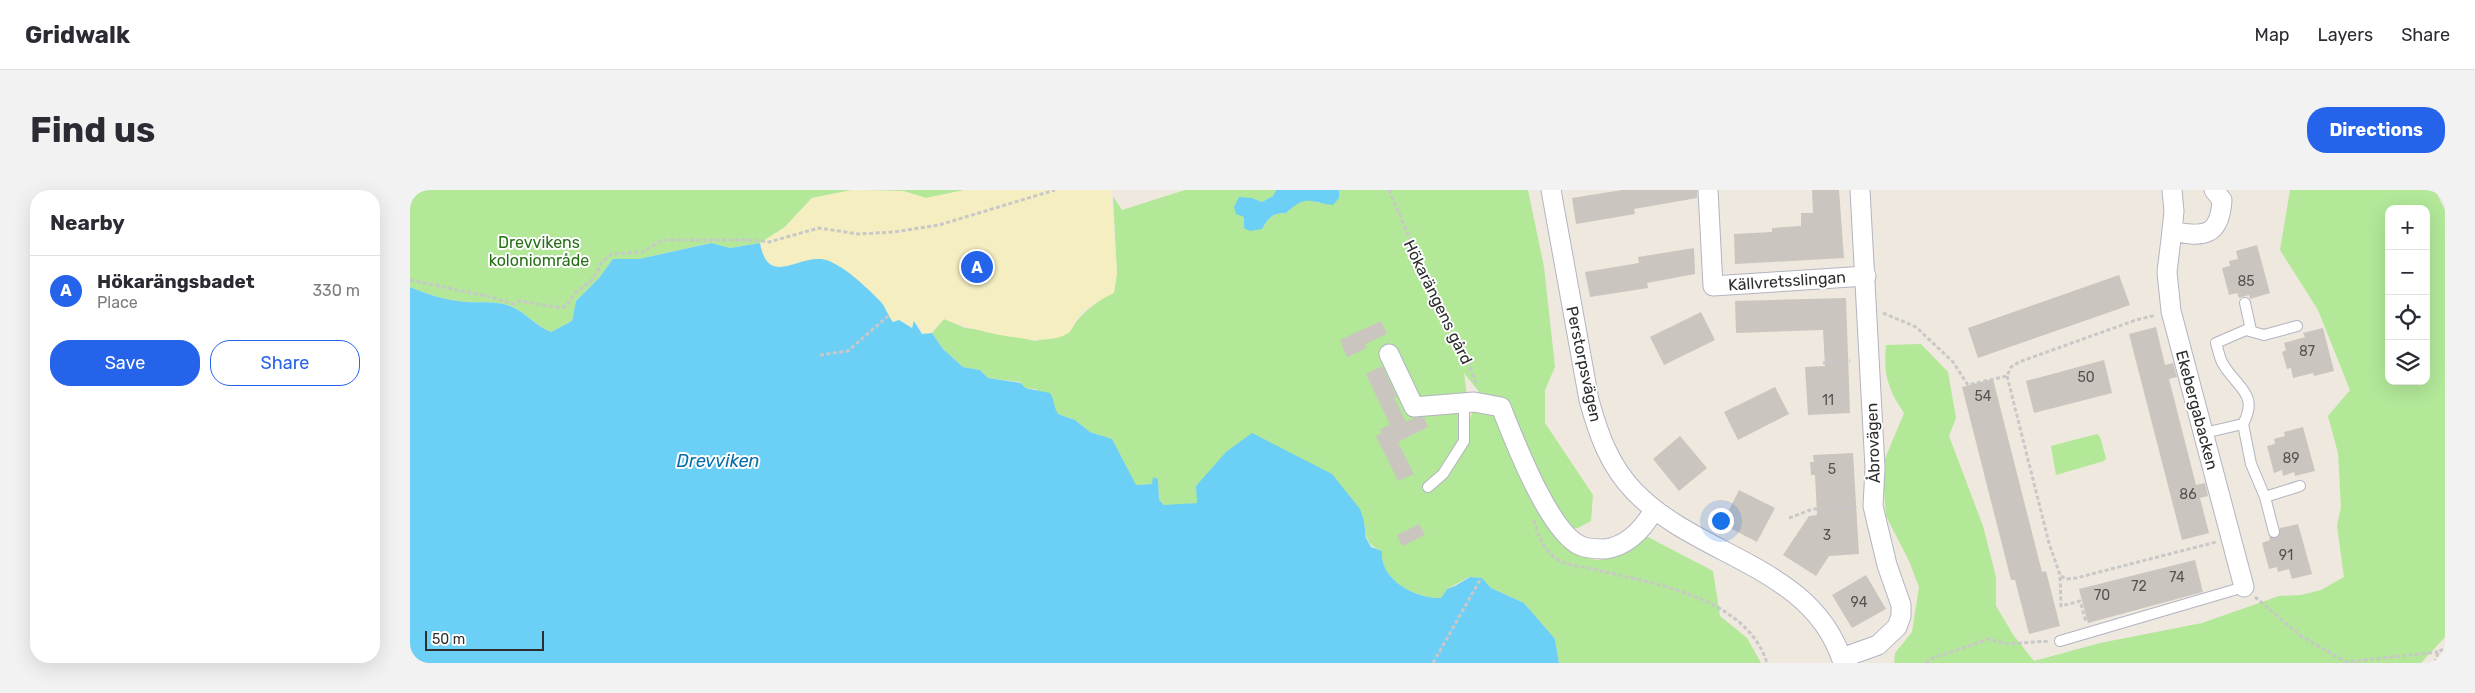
<!DOCTYPE html>
<meta charset="utf-8">
<style>
body{margin:0;font-family:Rubik,sans-serif;background:#f2f2f3;color:#2b2b33}
.controls{position:absolute;right:15px;top:15px;display:grid;overflow:hidden;border-radius:10px;box-shadow:0 5px 20px #0002}
.controls button{width:45px;height:45px;display:grid;place-items:center;padding:0;border:0;border-bottom:1px solid #e1e1e2;background:#fff;color:#2b2b33;font:25px sans-serif}
.scale{position:absolute;left:15px;bottom:12px;width:119px;box-sizing:border-box;padding-left:5px;border:2px solid #2d2d2d;border-top:0;font-size:14px;line-height:18px;white-space:nowrap;color:#2d2d2d;-webkit-text-stroke:4px #fff;paint-order:stroke}
.you{position:absolute;left:1310px;top:330px;width:18px;height:18px;margin:-12px;border:4px solid #fff;border-radius:50%;background:#1a73e8;box-shadow:0 0 0 8px #1a73e833}
.badge{display:grid;place-items:center;width:32px;height:32px;border-radius:50%;background:#2563eb;color:#fff;font-size:16px;font-weight:700}
.pin{position:absolute;translate:-50% -50%;border:2px solid #fff;box-shadow:0 1px 5px #0006}
.list{margin:0;padding:0;list-style:none}
h2{display:flex;justify-content:space-between;align-items:center;height:65px;margin:0;padding:0 20px;font-size:21px}
h2 small{font-size:16px;font-weight:400;color:#7c7c81}
.list li{display:grid;grid-template-columns:32px 1fr auto;gap:15px;align-items:center;box-sizing:border-box;height:70px;padding:0 20px;border-top:1px solid #e1e1e2}
.list b{display:block;font-size:19px;white-space:nowrap}
.list p{margin:0;font-size:16px;white-space:nowrap;color:#7c7c81}
.list em{font-size:16px;font-style:normal;color:#7c7c81}
.actions{display:flex;gap:10px;padding:15px 20px}
.actions a{flex:1;padding:11px 0;border:1px solid #2563eb;border-radius:20px;text-align:center;font-size:18px;color:#2563eb}
.actions .main{background:#2563eb;color:#fff}
.icon{flex:none;width:28px;height:28px;fill:none;stroke:currentColor;stroke-width:2;stroke-linecap:round;stroke-linejoin:round}
.map{position:relative;flex:none;width:2035px;height:473px;overflow:hidden;border-radius:20px}
header{display:flex;align-items:center;gap:30px;box-sizing:border-box;height:70px;padding:0 25px;background:#fff;border-bottom:1px solid #e1e1e2}
header strong{font-size:24px}
nav{display:flex;gap:28px;margin-inline-start:auto;font-size:18px}
.intro{display:flex;align-items:center;justify-content:space-between;box-sizing:border-box;height:120px;padding:0 30px}
h1{margin:0;font-size:35px}
.button{padding:12px 22px;border-radius:20px;background:#2563eb;color:#fff;font-size:18px;font-weight:700}
main{display:flex;gap:30px;padding:0 30px}
aside{flex:1;background:#fff;border-radius:20px;box-shadow:0 5px 20px #0002}
.map>svg:first-child{display:block}
</style>
<header>
<strong>Gridwalk</strong>
<nav><a>Map</a><a>Layers</a><a>Share</a></nav>
</header>
<div class="intro"><h1>Find us</h1><a class="button">Directions</a></div>
<main>
<aside>
<h2>Nearby<small></small></h2>
<ul class="list">
<li><span class="badge">A</span><div><b>Hökarängsbadet</b><p>Place</p></div><em>330 m</em></li>
</ul>
<div class="actions"><a class="main">Save</a><a>Share</a></div>
</aside>
<div class="map">
<svg width="2035" height="473" viewBox="0 0 2035 473">
<rect width="100%" height="100%" fill="#efe8de"/>
<g fill="#b2e898" fill-rule="evenodd">
<path d="M0,0H555L516,8L493,1L442,0L402,8L375,37L350,53L320,58L300,53L229,69H203L189,88L166,111L162,131L141,142C127,136 116,123 102,117C87,110 72,113 56,112C35,110 19,105 0,97Z"/>
<path d="M775,0H866L863,6L852,12L842,8L834,27V38L852,39C858,28 862,23 876,23C886,14 894,6 908,13L929,8V0H1118L1134,77L1145,177L1135,200V233L1183,305L1181,331L1168,338L1148,340C1157,348 1164,358 1173,365C1193,380 1220,356 1236,346L1303,381L1310,426L1337,448L1351,473H1149L1145,449L1114,413L1081,398L1071,388L1059,387L1037,399L1031,408C1005,409 969,389 972,361C956,355 956,347 954,331L787,313L754,316L749,310L748,289L742,294L726,295L715,276L690,245L680,242L665,230L648,224L626,199L614,198L611,192L578,188L570,180L553,177L533,159L522,143L534,129L555,138L575,140L625,151L659,143C671,122 684,114 704,102L707,83L703,6L712,20ZM1054,183L1069,202L1060,229Z"/>
<path d="M1880,0H2025L2035,20V447L2011,473H1484L1485,463L1502,442L1509,397L1499,371L1476,326L1472,276L1494,223C1478,200 1473,183 1476,155L1511,154L1538,182L1546,228L1539,246L1573,336L1586,387V416L1604,446L1624,471L1690,453L1792,433L1869,406L1891,405L1911,400L1934,387L1927,336L1931,317L1928,263L1918,226L1940,200L1908,120L1870,60ZM1979,19H2016V191H1979Z"/>
<path d="M1687,244L1690,247L1696,268L1694,271L1646,285L1641,256Z"/>
</g>
<path fill="#f5eec0" d="M442,0L493,1L516,8L555,0H701L707,83L704,103C692,109 679,115 669,126C665,130 664,138 659,142C640,161 557,139 534,129L519,145L512,144L509,133L508,135L504,132L503,138L490,130L483,132L471,113L451,95L410,69C383,72 357,92 350,53L375,37L402,8Z"/>
<g fill="#6ccff6">
<path d="M866,0H929V8L923,15C898,12 897,4 876,23C862,23 858,28 852,39L840,41L834,38V27L826,24L824,17L829,7L842,8L852,12L863,6Z"/>
<path d="M301,53L320,58L350,53C359,101 391,60 419,71C438,79 457,98 471,112C476,118 478,126 483,132L489,130L502,138L504,131L512,144L522,143L533,159L553,177L570,180L578,188L611,193L615,198L640,203C645,210 643,216 648,224L665,230L680,242L702,249L726,295L742,294L743,287L748,289L749,310L754,315L787,313L786,296L816,262L842,243L922,284L950,319L954,331L956,348L961,357L972,361C969,389 1005,409 1031,408L1037,399L1045,396L1060,387L1072,388L1081,398L1114,413L1145,449L1149,473H0V97C19,105 35,110 56,112C72,113 87,110 102,117C116,123 126,136 141,142L162,131L166,111L189,88L203,69H229Z"/>
</g>
<g fill="#cac5be">
<path d="M1212,0H1287V8L1224,19L1225,24L1166,34L1162,8Z"/>
<path d="M1402,0H1429L1434,68L1325,74L1324,44L1362,42V38L1391,36V23H1403Z"/>
<path d="M1847,55L1860,103L1840,109L1839,105L1829,108L1827,103L1819,105L1812,78L1820,76L1819,71L1828,69L1826,61Z"/>
<path d="M1284,58L1285,84L1237,93L1238,98L1180,107L1175,82L1229,73L1228,67Z"/>
<path d="M1709,85L1720,115L1568,168L1558,138Z"/>
<path d="M1436,108L1440,223L1398,225L1395,177L1415,176L1413,140L1326,143L1325,111Z"/>
<path d="M1291,122L1305,150L1254,175L1240,147Z"/>
<path d="M971,131L977,144L955,154L957,158L937,167L930,150Z"/>
<path d="M1746,137L1755,175L1763,173L1767,187L1759,189L1786,295L1795,293L1798,306L1790,308L1799,343L1772,350L1719,144Z"/>
<path d="M1913,138L1924,181L1904,186L1903,183L1883,188L1881,178L1877,179L1872,162L1876,160L1874,153L1895,147L1893,143Z"/>
<path d="M1694,170L1702,203L1624,223L1616,191Z"/>
<path d="M972,176L987,207L984,208L996,232L1004,228L1014,227L1018,237L988,252L1004,284L988,291L966,246L972,243L970,239L980,235L956,184Z"/>
<path d="M1583,189L1632,382L1636,381L1650,436L1619,444L1605,390H1601L1552,197Z"/>
<path d="M1365,197L1379,224L1328,250L1314,222Z"/>
<path d="M1893,237L1905,281L1885,286L1884,282L1873,286L1872,280L1864,283L1857,256L1865,254L1864,249L1875,246L1874,242Z"/>
<path d="M1270,246L1297,278L1269,301L1243,269Z"/>
<path d="M1443,263L1449,364L1419,366L1406,386L1373,365L1399,326L1407,325L1405,285H1401L1400,272H1404L1403,265Z"/>
<path d="M1329,300L1365,318L1347,352L1312,334Z"/>
<path d="M1009,334L1015,345L992,356L987,345Z"/>
<path d="M1888,334L1902,384L1882,389L1879,379L1868,382L1867,377L1859,379L1852,353L1860,350L1859,347H1868L1870,338Z"/>
<path d="M1785,370L1793,402L1678,433L1669,399Z"/>
<path d="M1456,385L1476,419L1442,438L1422,405Z"/>
</g>
<g fill="none" stroke-linecap="round" stroke-linejoin="round">
<g stroke="#b2b4c1" stroke-width="12">
<g id="service">
<path d="M1835,113L1841,140"/>
<path d="M1833,234L1841,274L1855,307L1864,342"/>
<path d="M1794,243L1833,234C1850,203 1825,197 1812,172C1809,166 1808,159 1806,153L1836,140L1854,145L1887,136"/>
<path d="M1018,297L1033,284L1054,251V213"/>
<path d="M1855,307L1890,296"/>
<path d="M1650,451L1834,397"/>
</g>
</g>
<g stroke="#b2b4c1" stroke-width="21">
<g id="minor">
<path d="M1141,0L1179,210C1188,243 1199,275 1224,301C1288,368 1403,375 1433,473"/>
<path d="M1298,0L1303,96L1456,86"/>
<path d="M1762,0L1764,21L1762,41C1794,48 1810,46 1812,10L1804,0"/>
<path d="M1762,41L1757,82L1761,121L1834,397"/>
<path d="M979,164L1004,217L1064,212L1091,217C1104,250 1138,339 1169,355C1176,359 1188,359 1195,359C1218,356 1233,339 1244,320"/>
<path d="M1432,468L1468,455L1487,437L1491,426V415L1477,375L1463,316L1465,278L1450,0"/>
</g>
</g>
<g stroke="#c8c8c8" stroke-width="3" stroke-dasharray="4 2.5" stroke-linecap="butt">
<path d="M979,0L1033,127L1059,174L1067,196"/>
<path d="M2030,0L2035,12"/>
<path d="M0,90L81,107L103,114L109,111L151,118L157,115L165,103L183,89L192,72L202,64L232,62L253,50H344L359,52L409,38L448,44L484,42L529,35L645,0"/>
<path d="M1473,123L1506,137L1543,172L1558,195L1597,186L1601,177L1609,172L1726,130L1746,125"/>
<path d="M410,165L438,161L478,126"/>
<path d="M1413,173L1440,171"/>
<path d="M1597,186L1639,353L1650,385L1651,416L1670,411L1676,432"/>
<path d="M1379,328L1403,319L1448,317"/>
<path d="M1124,330C1128,347 1134,362 1150,371C1160,376 1176,377 1187,380C1245,394 1336,407 1357,473"/>
<path d="M1651,386L1656,389L1666,388L1806,352"/>
<path d="M1845,407L1891,446L1936,472L2028,462"/>
<path d="M1023,473L1071,388"/>
<path d="M1516,473L1520,469L1579,449L1596,454L1640,451"/>
<path d="M2025,473L2028,462L2035,458"/>
</g>
<use href="#service" stroke="#fff" stroke-width="10"/>
<use href="#minor" stroke="#fff" stroke-width="19"/>
</g>
<g text-anchor="middle" dominant-baseline="central" stroke-width="4" stroke-linejoin="round" paint-order="stroke">
<g font-size="14" fill="#545351">
<text x="1836" y="91">85</text>
<text x="1897" y="161">87</text>
<text x="1676" y="187">50</text>
<text x="1573" y="206">54</text>
<text x="1418" y="210">11</text>
<text x="1881" y="268">89</text>
<text x="1422" y="279">5</text>
<text x="1778" y="304">86</text>
<text x="1417" y="345">3</text>
<text x="1876" y="365">91</text>
<text x="1767" y="387">74</text>
<text x="1729" y="396">72</text>
<text x="1692" y="405">70</text>
<text x="1449" y="412">94</text>
</g>
<g font-size="16" fill="#277016" stroke="#fff">
<text x="129" y="52">Drevvikens<tspan x="129" dy="18">koloniområde</tspan></text>
</g>
<g font-size="16" fill="#2d2d2d" stroke="#fff">
<text transform="translate(1377 91) rotate(-4)">Källvretsslingan</text>
<text transform="translate(1028 112) rotate(64)">Hökarängens gård</text>
<text transform="translate(1174 174) rotate(78)">Perstorpsvägen</text>
<text transform="translate(1787 220) rotate(75)">Ekebergabacken</text>
<text transform="translate(1463 253) rotate(-92)">Åbrovägen</text>
</g>
<g font-size="18" font-style="italic" fill="#056da8" stroke="#fff">
<text x="308" y="271">Drevviken</text>
</g>
</g>
</svg>
<div class="controls">
<button>+</button>
<button>−</button>
<button><svg class="icon" aria-label="locate" viewBox="0 0 24 24"><circle cx="12" cy="12" r="6"/><path d="M12 2v4M12 18v4M2 12h4M18 12h4"/></svg></button>
<button><svg class="icon" aria-label="layers" viewBox="0 0 24 24"><path d="M12 4l9 5-9 5-9-5zM3 14l9 5 9-5"/></svg></button>
</div>
<div class="scale">50 m</div>
<div class="you"></div>
<div class="pin badge" style="left:567px;top:77px">A</div>
</div>
</main>
